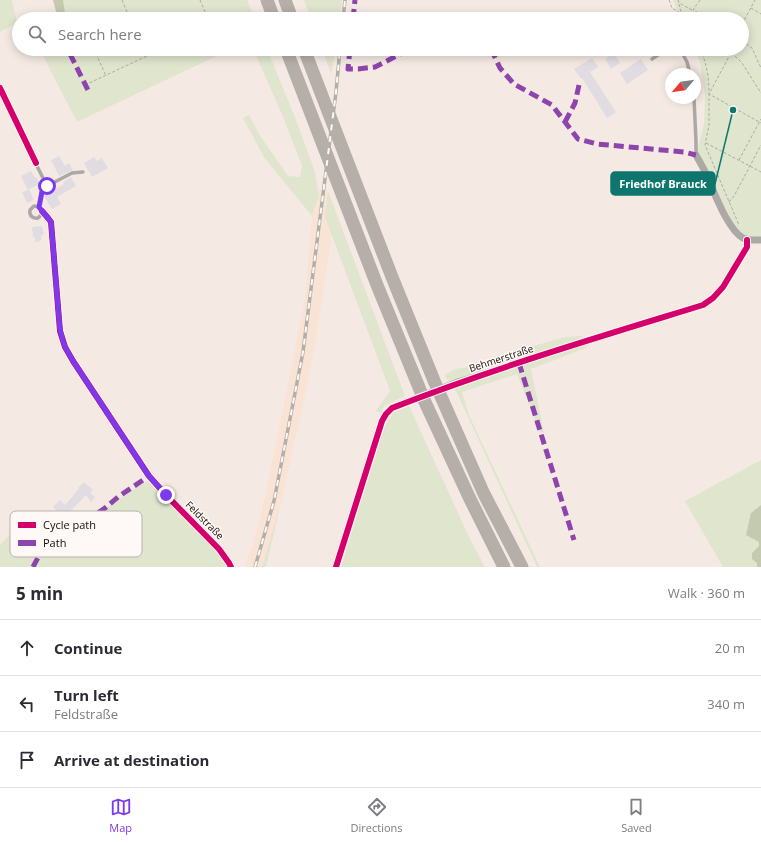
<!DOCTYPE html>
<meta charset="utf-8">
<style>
body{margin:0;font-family:"Open Sans",sans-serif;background:#f2f2f3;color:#2b2b33}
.compass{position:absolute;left:665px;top:68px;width:36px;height:36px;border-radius:50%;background:#fff;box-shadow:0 2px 10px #0003;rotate:241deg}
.stop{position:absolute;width:12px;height:12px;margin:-9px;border:3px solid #7c3aed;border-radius:50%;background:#fff}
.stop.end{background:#7c3aed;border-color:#fff;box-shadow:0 1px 4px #0008}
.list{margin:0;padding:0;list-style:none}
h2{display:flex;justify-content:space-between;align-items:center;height:52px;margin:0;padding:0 16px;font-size:17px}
h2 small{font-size:13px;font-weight:400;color:#7c7c81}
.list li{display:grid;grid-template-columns:26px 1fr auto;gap:12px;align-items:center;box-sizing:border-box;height:56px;padding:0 16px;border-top:1px solid #e1e1e2}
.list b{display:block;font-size:15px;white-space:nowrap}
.list p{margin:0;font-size:13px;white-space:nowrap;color:#7c7c81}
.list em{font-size:13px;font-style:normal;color:#7c7c81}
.icon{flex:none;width:22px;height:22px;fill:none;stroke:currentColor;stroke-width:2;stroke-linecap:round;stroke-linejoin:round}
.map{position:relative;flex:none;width:761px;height:567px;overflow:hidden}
.search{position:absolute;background:#fff;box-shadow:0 2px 10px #0003;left:12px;right:12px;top:12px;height:44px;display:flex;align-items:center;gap:10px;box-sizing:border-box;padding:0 14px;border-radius:22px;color:#7c7c81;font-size:15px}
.sheet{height:220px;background:#fff}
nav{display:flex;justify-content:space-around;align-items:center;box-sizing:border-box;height:56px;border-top:1px solid #e1e1e2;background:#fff;font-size:11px;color:#7c7c81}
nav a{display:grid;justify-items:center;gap:2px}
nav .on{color:#7c3aed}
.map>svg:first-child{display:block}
</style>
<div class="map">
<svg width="761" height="567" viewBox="0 0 761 567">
<rect width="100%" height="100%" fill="#f5eae3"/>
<path fill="#f8e3d4" d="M319,190L328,191L325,217L332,234L318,326L310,373L281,503L262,567H245L253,544L262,511L284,404L305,298L312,216L319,196Z"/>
<g fill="#e0e5ce">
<path d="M0,0H12L17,23L0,32Z"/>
<path d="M63,0H247L255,19H66Z"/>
<path d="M304,0H342L340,19H311Z"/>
<path d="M673,0H761V240L737,234L696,155L704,124L705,96L700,62L694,49H742V19H681Z"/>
<path d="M52,49H228L225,52L77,122L42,54Z"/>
<path d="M253,49H267L295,117L315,172L319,196L312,216L265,159L243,118L249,115L261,137L288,176L300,177L302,166L281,112Z"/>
<path d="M322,49H336L331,74Z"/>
<path d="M328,191L405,396L384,406L380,413L376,411L390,391L325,217Z"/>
<path d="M579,336L594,339L586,348L531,369L544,432L540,433L517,374L462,392L469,415L540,567H537L457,393L444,375L455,369L474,366L503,355L565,337Z"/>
<path d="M409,406L470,539L485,567H341L383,431L393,413Z"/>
<path d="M761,460V505L751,513L759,542L757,563V567H723L685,501Z"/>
<path d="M148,481L151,482L207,539L228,567H0V545L15,529L33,515L44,521L57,531L40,549L44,551L60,532L69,525L81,521L89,519L97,515L116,501L144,483Z"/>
<path d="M281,503L266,567H262Z"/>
</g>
<g fill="#c3caaf">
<path d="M53,0H63L66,19H58Z"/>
<path d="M761,505V567H757V563L752,559V553L759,546V542L746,535L751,513Z"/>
</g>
<g fill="#e1dce1">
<path d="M614,53L620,63L611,69L605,59Z"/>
<path d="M592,58L598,67L590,72L616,112L607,118L582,78L581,79L574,69Z"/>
<path d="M641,59L648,70L627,84L620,73Z"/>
<path d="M59,156L65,166L69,163L73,170L59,176L51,160Z"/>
<path d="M94,157L97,161L102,158L108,168L92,177L84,163Z"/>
<path d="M31,171L35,178L36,177L40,184L29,189L34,200L27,203L22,192L28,190L21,176Z"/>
<path d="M71,177L76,186L57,197L61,204L52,209L44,196L64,184L63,182Z"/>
<path d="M42,226L44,234L41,236V240L40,241L35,242V237H33L32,227Z"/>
<path d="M84,482L93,490L90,493L95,497L91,502L86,495L64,518L53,507L60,500L65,505L79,489L78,488Z"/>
</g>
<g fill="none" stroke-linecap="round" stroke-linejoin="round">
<g stroke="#b0a9a6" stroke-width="1" stroke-dasharray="3 2" stroke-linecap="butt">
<path d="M122,0L130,19"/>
<path d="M200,0L208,19"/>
<path d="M669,0L672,8L690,19"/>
<path d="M678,0L679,3L692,10"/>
<path d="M700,0L693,10L710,19"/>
<path d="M679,4L683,19"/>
<path d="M751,8L761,14"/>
<path d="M742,24L755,0"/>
<path d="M742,41L752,48L761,68"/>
<path d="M94,49L106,76"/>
<path d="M144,49L147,55"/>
<path d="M700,49C707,64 709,78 709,94L761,123"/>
<path d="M728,49L742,63L761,93"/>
<path d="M733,49L709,94V125L705,145L739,225"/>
<path d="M85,85L162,49"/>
<path d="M706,143L761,172"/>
<path d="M739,160L761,119"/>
<path d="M729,202L734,196L761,145"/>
</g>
<g stroke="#aca8a5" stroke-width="3.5">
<path d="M680,49L687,62L690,74"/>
<path d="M652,59L667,49"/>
<path d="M694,98L696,142V155"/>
<path d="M36,164L47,186L41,192L39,207L41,209L42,214L38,218C32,219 29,215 30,210L34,206L39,207"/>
<path d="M47,186L72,173L83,172"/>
</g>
<g stroke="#aca8a5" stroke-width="7">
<path d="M0,88L36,163"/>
<path d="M696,155C699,161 703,167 706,174C714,191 727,229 743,238C748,241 755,240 761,240"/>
<path d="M42,211L48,218L51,222L60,331L65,347L73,361L149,476L166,495L219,549L229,563L231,567"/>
<path d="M458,382L594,339L703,305L713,298L723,287L747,247V240"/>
<path d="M336,567L382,421C389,409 392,408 406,402"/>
</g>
<g stroke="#b6aea9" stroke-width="13">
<path d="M267,0L274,19"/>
<path d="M285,0L292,19"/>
<path d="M286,49L377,285L425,402L470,499L504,567"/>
<path d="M304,49L392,277L435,383L484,494L522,567"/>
</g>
<g stroke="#b4aea9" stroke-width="3.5">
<g id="rail">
<path d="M343,19L345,0"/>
<path d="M255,567L274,501L303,352L336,92L340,49"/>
</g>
</g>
<use href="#rail" stroke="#fef9f6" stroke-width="2" stroke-dasharray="6" stroke-linecap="butt"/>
<path stroke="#aca8a5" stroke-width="7" d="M406,402L458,382"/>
<g stroke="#8e44ad" stroke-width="5" stroke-dasharray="10 5" stroke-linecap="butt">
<path d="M145,19L153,15"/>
<path d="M353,19L355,0"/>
<path d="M465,19L469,17L472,19"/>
<path d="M350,49L348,69H358L375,67L410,49"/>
<path d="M491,49L500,68L514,84L552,105L578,139L597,144L684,152L696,155"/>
<path d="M70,54L90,94"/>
<path d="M565,122L575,103L579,85"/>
<path d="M519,363L574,540"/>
<path d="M33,567L41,552L51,538L69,521L78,519L92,517L105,508L118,497L149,476"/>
</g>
<g stroke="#fef9f6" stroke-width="8">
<g id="cycleway">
<path d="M0,88L36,163"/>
<path d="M42,211L48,218L51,222L60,331L65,347L73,361L149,476L166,495L219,549L229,563L231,567"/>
<path d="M336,567L382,421L386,414L392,408C494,368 599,337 703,305L713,298L723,287L747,247V240"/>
</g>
</g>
<use href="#cycleway" stroke="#d6006c" stroke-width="6"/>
</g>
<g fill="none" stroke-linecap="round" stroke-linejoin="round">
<path stroke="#7c3aed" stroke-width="5" d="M47,186L42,192L39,207L42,211L48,218L51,222L60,330L65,347L73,361L149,476L166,495"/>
</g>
<g text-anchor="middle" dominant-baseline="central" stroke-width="3" stroke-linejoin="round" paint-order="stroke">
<g font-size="10" fill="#150d08" stroke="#fef9f6">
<text transform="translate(501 358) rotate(-18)">Behmerstraße</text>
<text transform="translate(205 520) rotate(45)">Feldstraße</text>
</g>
</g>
<rect x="10" y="511" width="132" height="46" rx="6" fill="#fef9f6" stroke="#b8b2af" stroke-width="1"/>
<rect x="18" y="522" width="18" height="6" fill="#d6006c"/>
<rect x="18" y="540" width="18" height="6" fill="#8e44ad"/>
<g font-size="11" fill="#150d08">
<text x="43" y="529">Cycle path</text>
<text x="43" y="547">Path</text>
</g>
<path fill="none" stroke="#0f766e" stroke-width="1.5" d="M733 110L715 184"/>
<circle fill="#0f766e" stroke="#fef9f6" stroke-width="1.5" cx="733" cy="110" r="4"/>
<rect fill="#0f766e" stroke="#0f766e" stroke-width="1.5" x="611" y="172" width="104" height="23" rx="4"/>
<g font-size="11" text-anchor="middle" font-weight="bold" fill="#fff">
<text x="663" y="188">Friedhof Brauck</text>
</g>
</svg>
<svg class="compass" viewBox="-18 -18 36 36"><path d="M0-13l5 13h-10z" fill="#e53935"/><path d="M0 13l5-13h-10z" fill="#7c7c81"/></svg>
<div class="stop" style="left:47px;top:186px"></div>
<div class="stop end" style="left:166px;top:495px"></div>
<div class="search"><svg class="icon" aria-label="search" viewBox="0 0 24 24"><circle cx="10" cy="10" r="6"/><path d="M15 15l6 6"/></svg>Search here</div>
</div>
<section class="sheet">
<h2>5 min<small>Walk · 360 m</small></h2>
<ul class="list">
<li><svg class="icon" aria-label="ahead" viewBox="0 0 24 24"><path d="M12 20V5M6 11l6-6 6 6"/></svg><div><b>Continue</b></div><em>20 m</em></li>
<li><svg class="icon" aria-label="left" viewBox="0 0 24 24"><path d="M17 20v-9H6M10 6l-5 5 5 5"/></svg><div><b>Turn left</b><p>Feldstraße</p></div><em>340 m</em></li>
<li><svg class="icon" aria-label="arrive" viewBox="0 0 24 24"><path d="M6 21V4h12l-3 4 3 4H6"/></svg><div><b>Arrive at destination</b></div></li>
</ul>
</section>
<nav>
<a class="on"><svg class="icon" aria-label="map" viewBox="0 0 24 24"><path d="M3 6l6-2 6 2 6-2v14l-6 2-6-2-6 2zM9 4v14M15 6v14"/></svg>Map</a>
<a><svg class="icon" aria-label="directions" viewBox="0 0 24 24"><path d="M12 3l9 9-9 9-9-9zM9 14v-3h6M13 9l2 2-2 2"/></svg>Directions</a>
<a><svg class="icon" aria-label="saved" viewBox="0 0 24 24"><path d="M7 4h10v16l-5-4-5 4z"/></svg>Saved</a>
</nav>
